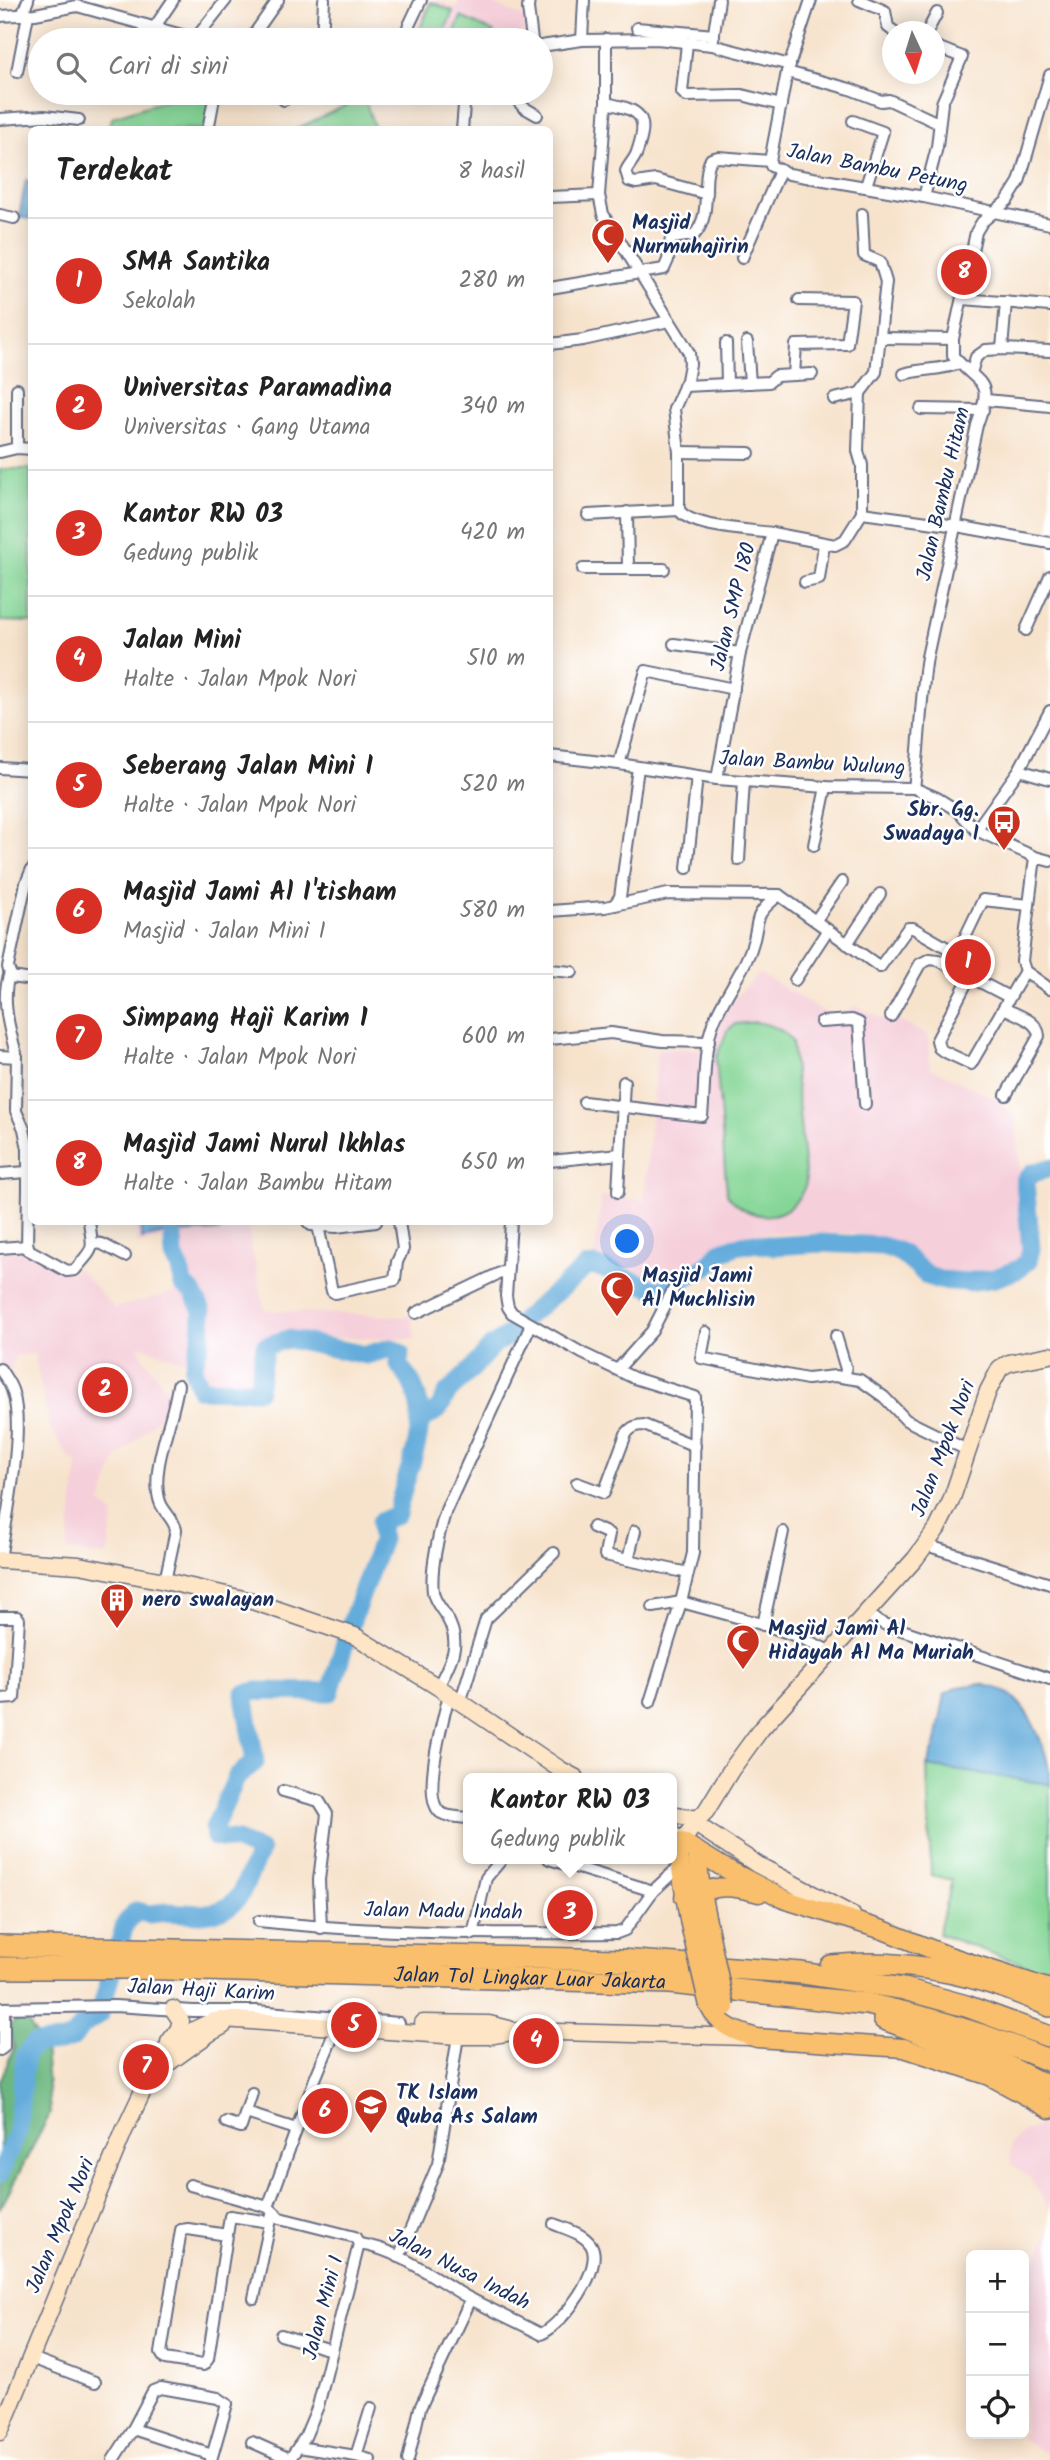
<!DOCTYPE html>
<html lang="id">
<meta charset="utf-8">
<style>
body{margin:0;font-family:Kalam,sans-serif;background:#f6f6f6;color:#222}
.controls{position:absolute;right:21px;bottom:21px;display:grid;overflow:hidden;border-radius:10px;box-shadow:0 4px 18px #0003}
.controls button{width:63px;height:63px;display:grid;place-items:center;padding:0;border:0;border-bottom:2px solid #e0e0e0;background:#fff;color:#222;font:35px sans-serif}
.compass{position:absolute;left:882px;top:21px;width:63px;height:63px;border-radius:50%;background:#fff;box-shadow:0 4px 18px #0003;rotate:176deg}
.you{position:absolute;left:628px;top:1242px;width:24px;height:24px;margin:-18px;border:5px solid #fff;border-radius:50%;background:#1a73e8;box-shadow:0 0 0 10px #1a73e833}
.badge{display:grid;place-items:center;width:46px;height:46px;border-radius:50%;background:#d93025;color:#fff;font-size:23px;font-weight:700}
.pin{position:absolute;translate:-50% -50%;border:4px solid #fff;box-shadow:0 2px 7px #0006}
.popup{position:absolute;left:463px;top:1773px;width:214px;height:91px;box-sizing:border-box;display:grid;place-content:center;border-radius:10px;background:#fff;filter:drop-shadow(0 2px 5px #0005);font-size:23px;white-space:nowrap;color:#767676}
.popup b{font-size:26px;color:#222}
.popup::after{content:'';position:absolute;left:50%;top:100%;margin-left:-14px;border:14px solid transparent;border-top-color:#fff}
.list{margin:0;padding:0;list-style:none}
h2{display:flex;justify-content:space-between;align-items:center;height:91px;margin:0;padding:0 28px;font-size:30px}
h2 small{font-size:23px;font-weight:400;color:#767676}
.list li{display:grid;grid-template-columns:46px 1fr auto;gap:21px;align-items:center;box-sizing:border-box;height:126px;padding:0 28px;border-top:2px solid #e0e0e0}
.list b{display:block;font-size:26px;white-space:nowrap}
.list p{margin:0;font-size:23px;white-space:nowrap;color:#767676}
.list em{font-size:23px;font-style:normal;color:#767676}
.icon{flex:none;width:38px;height:38px;fill:none;stroke:currentColor;stroke-width:2;stroke-linecap:round;stroke-linejoin:round}
.map{position:relative;flex:none;width:1050px;height:2460px;overflow:hidden}
.search{position:absolute;background:#fff;box-shadow:0 4px 18px #0003;left:28px;top:28px;width:525px;height:77px;display:flex;align-items:center;gap:18px;box-sizing:border-box;padding:0 24px;border-radius:38px;color:#767676;font-size:26px}
.panel{position:absolute;background:#fff;box-shadow:0 4px 18px #0003;left:28px;top:126px;width:525px;height:1099px;border-radius:10px}
.map>svg:first-child{display:block}
</style>
<div class="map">
<svg width="1050" height="2460" viewBox="0 0 1050 2460">
<rect width="100%" height="100%" fill="#fff"/>
<filter id="ink" filterUnits="userSpaceOnUse"><feTurbulence type="fractalNoise" baseFrequency=".0143" numOctaves="2"/><feDisplacementMap in="SourceGraphic" scale="14" xChannelSelector="R" yChannelSelector="G"/><feConvolveMatrix kernelMatrix="1 2 1 2 8 2 1 2 1" color-interpolation-filters="sRGB"/></filter>
<filter id="wash" filterUnits="userSpaceOnUse"><feTurbulence type="fractalNoise" baseFrequency=".00686" numOctaves="4" result="noise"/><feDisplacementMap in="SourceGraphic" scale="28" xChannelSelector="R" yChannelSelector="G"/><feGaussianBlur stdDeviation="1.57" result="paint"/><feColorMatrix in="noise" values="0 0 0 0 0 0 0 0 0 0 0 0 0 0 0 0 0 1.4 0 .05"/><feComposite in="paint" operator="in"/></filter>
<g filter="url(#wash)">
<rect width="100%" height="100%" fill="#f7e3cc"/>
<g fill="#f5cfda">
<path d="M429,0H437L456,8L460,0H484L528,19L519,40H426L414,35Z"/>
<path d="M759,973L826,1013H841L855,1005L883,1019L899,1021L928,1035L930,1068L995,1098L1016,1118L1026,1252L1019,1265L997,1274L955,1278L935,1275L899,1247L853,1233H751L714,1250L688,1273L669,1284L594,1264L601,1197L644,1200L657,1049H713L720,1019L729,1005Z"/>
<path d="M135,1222H230L238,1228L247,1226L265,1310L412,1317L415,1339L269,1336L267,1391L201,1388V1372L189,1363L138,1345L143,1358L171,1394L159,1417L115,1461L101,1503L114,1515L107,1556L67,1551L78,1463L70,1459L50,1428L34,1354L15,1356L9,1375L0,1372V1252L28,1251L70,1274L78,1268L114,1308L188,1289L177,1236L138,1245Z"/>
<path d="M1050,2121V2211L1030,2178L1012,2165L1010,2155L1011,2144L1021,2133Z"/>
<path d="M1050,2231V2456L1023,2440L1020,2434H1024V2282Z"/>
</g>
<g fill="#85d696" stroke="#50827a" stroke-width="2">
<path d="M431,2L453,11L441,40H433L418,34Z"/>
<path d="M461,17L494,32L491,40H451Z"/>
<path d="M212,95L207,129L107,130L113,117L166,100Z"/>
<path d="M364,97L375,129H296Z"/>
<path d="M0,469H31V622L0,621Z"/>
<path d="M756,1022C771,1025 784,1029 792,1042L806,1183C793,1222 751,1226 727,1194L716,1058L727,1031L735,1024Z"/>
<path d="M927,1766L1050,1784V1974L938,1934L952,1880L931,1875Z"/>
</g>
<path fill="#6cb77f" stroke="#44736e" stroke-width="2" d="M21,2014L45,2046L50,2114L0,2209V2081L14,2048L9,2028Z"/>
<g fill="#63acdb" stroke="#3f6e9c" stroke-width="2">
<path d="M26,180L31,181V219L19,217Z"/>
<path d="M139,1222H218L220,1231L169,1233L142,1239Z"/>
<path d="M980,1684C987,1686 995,1687 1002,1690C1030,1703 1050,1755 1050,1784L927,1766L936,1742L945,1694L957,1687Z"/>
</g>
<g fill="none" stroke-linecap="round" stroke-linejoin="round">
<g stroke="#63acdb" stroke-width="19">
<path d="M524,1319L586,1267L596,1266L654,1289H664L707,1266L720,1252L736,1246L754,1243L774,1246L821,1243L882,1246L892,1249L901,1253L928,1276L939,1280L967,1282L995,1278L1019,1269L1028,1261L1031,1249L1025,1181L1032,1173L1050,1168"/>
<path d="M422,1420L439,1409L448,1392L472,1369L491,1347L518,1329L522,1323"/>
<path d="M0,2174L17,2131L25,2055L34,2044L60,2042L73,2038L81,2027L100,2013L125,1924L136,1911L149,1914L167,1912L201,1914L216,1912L230,1906L240,1895L260,1851L237,1841L215,1837L214,1828L237,1776L255,1762L244,1694L257,1691L330,1692L352,1620L381,1542L380,1522L397,1514C407,1461 442,1414 399,1365L400,1353L391,1348L366,1355L288,1339L265,1346L258,1390L200,1389L193,1369L201,1338L202,1311L193,1292L183,1285L180,1268L174,1256L172,1222"/>
</g>
</g>
</g>
<g filter="url(#ink)">
<g fill="none" stroke-linecap="round" stroke-linejoin="round">
<g stroke="#686e84" stroke-width="14">
<g id="minor">
<path d="M529,0L528,8L532,40"/>
<path d="M811,0L787,72L770,161L771,166L789,174L924,197L1050,224"/>
<path d="M859,0L885,11L888,27L895,32"/>
<path d="M22,15L28,0"/>
<path d="M0,16L35,14L77,6L200,40"/>
<path d="M154,28L173,0"/>
<path d="M637,28L714,35"/>
<path d="M927,32L937,13"/>
<path d="M196,38L226,0"/>
<path d="M606,39V103L599,195L603,214L684,344L689,353L690,364L687,380L674,409L679,452V510C691,528 750,530 772,533"/>
<path d="M713,39L719,0"/>
<path d="M141,40L145,25"/>
<path d="M250,40L278,0"/>
<path d="M322,40L324,0"/>
<path d="M402,40L421,0"/>
<path d="M582,40L584,0"/>
<path d="M687,43L682,92L686,96L742,95L781,105"/>
<path d="M541,46L582,40L657,39L712,45L790,65"/>
<path d="M17,72L28,15"/>
<path d="M787,72L850,89L881,101L889,100L938,123"/>
<path d="M277,93L284,100"/>
<path d="M475,93L495,97L511,93"/>
<path d="M511,93L523,107L537,115"/>
<path d="M128,94V93"/>
<path d="M606,103C640,110 650,115 637,152C635,159 629,164 626,171L629,181L636,183L656,180L707,194"/>
<path d="M0,119L44,116L79,120"/>
<path d="M853,121L883,132L866,186"/>
<path d="M208,130L215,93"/>
<path d="M462,130L465,93"/>
<path d="M550,197L599,195"/>
<path d="M924,197L937,147L942,103L962,57L934,46"/>
<path d="M0,215L14,218"/>
<path d="M742,258L780,171"/>
<path d="M550,288L664,269L668,260L671,238L694,235C714,213 700,181 711,159L718,157L770,161"/>
<path d="M963,299L1050,306"/>
<path d="M882,338L953,339"/>
<path d="M747,342L750,383"/>
<path d="M726,343L727,384"/>
<path d="M550,344L583,340L669,321"/>
<path d="M1002,349L1006,302"/>
<path d="M971,373L976,357L986,350L1002,349L1050,351"/>
<path d="M904,374C923,368 941,371 959,363"/>
<path d="M794,375L812,374"/>
<path d="M684,386L769,382L776,376L794,375L796,345L847,344L853,301L799,300"/>
<path d="M834,399L860,393"/>
<path d="M986,400L1050,406"/>
<path d="M921,409L983,410"/>
<path d="M17,448V389"/>
<path d="M0,452L17,448L32,449"/>
<path d="M679,452L749,453"/>
<path d="M627,512L628,568"/>
<path d="M862,513L957,526L1050,543"/>
<path d="M588,515L679,510"/>
<path d="M583,569H664"/>
<path d="M805,582L819,579L824,544"/>
<path d="M1026,630L1050,576"/>
<path d="M674,644L740,653"/>
<path d="M550,756L619,764L717,779L826,787L914,788L937,798L958,811L976,830L1035,857L1022,961L1025,971L1050,989"/>
<path d="M619,764L646,671L734,689"/>
<path d="M0,768L32,770"/>
<path d="M1019,770L1050,779"/>
<path d="M717,779L740,653L772,533L835,545L845,540L862,513V465L858,451L860,393L876,372L886,282L880,262L864,255L862,214"/>
<path d="M914,788C920,745 920,701 927,657L977,425C994,379 981,387 953,356V339L976,232L982,222L1007,201L1019,182L1050,75"/>
<path d="M976,830L1019,770L1050,711"/>
<path d="M814,845L826,787"/>
<path d="M1035,857L1050,861"/>
<path d="M739,860L744,781"/>
<path d="M687,868L697,777"/>
<path d="M32,869L26,883L8,967L11,977L32,980"/>
<path d="M614,905L620,897L638,768"/>
<path d="M550,911L605,907L668,894L779,895L880,967L908,928H913L956,953L959,950L983,900L1029,905"/>
<path d="M816,920L842,882"/>
<path d="M847,944L880,894"/>
<path d="M550,970L572,972"/>
<path d="M10,973C0,998 10,1032 17,1057"/>
<path d="M969,978L937,1040L939,1048L943,1051L971,1064L1025,971"/>
<path d="M795,980L827,931"/>
<path d="M1004,1008C1016,1015 1038,1020 1039,1036L1006,1095"/>
<path d="M891,1016L920,964L930,959L938,960L1009,997"/>
<path d="M821,1022L852,1020L859,1023L865,1104"/>
<path d="M550,1039L611,1033L662,1041L709,1042"/>
<path d="M0,1056L17,1057L16,1111L24,1129L28,1149V1188H32"/>
<path d="M584,1102L702,1116C705,1088 703,1047 714,1021C724,996 742,974 751,949C762,919 749,919 779,895"/>
<path d="M550,1161L620,1154"/>
<path d="M0,1174L27,1172"/>
<path d="M28,1188L27,1249L67,1271L75,1270C94,1246 94,1253 89,1222"/>
<path d="M618,1192L624,1082"/>
<path d="M308,1222L311,1225L336,1227L376,1222"/>
<path d="M511,1222L506,1296L508,1307L512,1313L582,1353L634,1378L695,1397L693,1553L681,1602C732,1616 784,1627 831,1652"/>
<path d="M318,1226L332,1291L335,1293L395,1280L397,1262L403,1249L399,1222"/>
<path d="M93,1243L102,1244L125,1256"/>
<path d="M0,1248L28,1246"/>
<path d="M416,1313L506,1270"/>
<path d="M706,1332L701,1358L807,1379L835,1376L860,1380L884,1397L906,1420L969,1451"/>
<path d="M836,1336L846,1369L845,1377"/>
<path d="M0,1369C5,1377 11,1384 13,1393C25,1432 6,1518 0,1560"/>
<path d="M618,1369L652,1331L673,1290"/>
<path d="M577,1483L604,1493L626,1434C631,1427 636,1425 644,1425L695,1446"/>
<path d="M593,1527L609,1534L605,1555L688,1573"/>
<path d="M926,1545L1050,1584"/>
<path d="M628,1560L635,1531"/>
<path d="M165,1581L176,1530C174,1519 164,1513 160,1502C149,1469 174,1419 178,1385"/>
<path d="M865,1614L884,1624L1050,1679"/>
<path d="M0,1617H17L19,1619L14,1698L0,1699"/>
<path d="M763,1625L783,1532"/>
<path d="M438,1687C451,1660 463,1645 446,1616C441,1608 434,1601 433,1592C430,1569 439,1532 446,1510L531,1325"/>
<path d="M449,1695C444,1716 420,1799 441,1813C448,1817 460,1817 468,1818"/>
<path d="M650,1702L681,1602L653,1607"/>
<path d="M460,1703L486,1619L554,1553"/>
<path d="M283,1791L319,1801L327,1814L319,1880L321,1928"/>
<path d="M549,1859L653,1891"/>
<path d="M259,1921C378,1934 497,1934 617,1933L625,1930L653,1891L680,1866"/>
<path d="M473,1934L486,1878L502,1859"/>
<path d="M0,2008L115,2006L193,2011H256L399,2023"/>
<path d="M0,2050L4,2047V2008"/>
<path d="M246,2113L296,2129"/>
<path d="M226,2122L241,2127L252,2093"/>
<path d="M190,2185L268,2207"/>
<path d="M227,2235L188,2229L181,2230L161,2353L165,2359L203,2365L208,2359L230,2216L270,2222"/>
<path d="M359,2244C398,2249 434,2278 467,2297C491,2310 516,2321 541,2334C562,2325 605,2268 591,2245C583,2233 566,2229 554,2224"/>
<path d="M399,2257L438,2164L458,2036"/>
<path d="M254,2298L272,2215"/>
<path d="M281,2335L331,2350"/>
<path d="M29,2357L95,2382"/>
<path d="M133,2429L212,2455"/>
<path d="M252,2442L290,2459"/>
<path d="M298,2447L356,2456L370,2460"/>
<path d="M356,2456L371,2408"/>
<path d="M113,2460L133,2429L153,2391L161,2388L218,2398L227,2404L211,2460"/>
<path d="M289,2460L305,2437L318,2406L359,2244L355,2237L280,2218L268,2207L315,2079L337,2026"/>
<path d="M408,2460L420,2408L471,2299"/>
</g>
</g>
<g stroke="#686e84" stroke-width="19">
<g id="secondary">
<path d="M0,1560L79,1565L165,1581L252,1601L355,1636L438,1687L561,1770L576,1778"/>
<path d="M672,1814L698,1819"/>
<path d="M703,1829L758,1865L852,1915"/>
<path d="M672,1834L682,1842L698,1819L706,1811L731,1770L761,1729L915,1559L937,1529L951,1501L988,1391L1000,1368L1009,1363L1050,1355"/>
<path d="M423,2023L489,2024L509,2029"/>
<path d="M169,2042L178,2030L181,2021L173,2009"/>
<path d="M150,2076L210,2033L223,2026"/>
<path d="M0,2432L124,2131L150,2076C151,2053 195,2027 215,2021C222,2019 230,2020 237,2020L458,2036H488L518,2031L750,2037"/>
</g>
</g>
<g stroke="#686e84" stroke-width="21">
<g id="primary">
<path d="M697,1851L701,1892L706,1917"/>
<path d="M684,1897C718,1886 724,1884 759,1893"/>
<path d="M689,1920L679,1856L682,1842L721,1866L786,1900L883,1930L946,1955L1050,1989"/>
<path d="M709,2006C719,2026 736,2032 757,2038L904,2048L990,2076L1050,2109"/>
</g>
</g>
<g stroke="#686e84" stroke-width="24">
<g id="motorway">
<path d="M0,1946L620,1960L802,1973L904,1989L966,2006L1050,2037"/>
<path d="M831,1966C908,1958 981,1974 1050,2006"/>
<path id="s1" d="M0,1968H131L670,1983L867,2004C930,2017 991,2036 1050,2061"/>
<path d="M884,2019L998,2062L1050,2088"/>
</g>
</g>
<use href="#minor" stroke="#fff" stroke-width="10"/>
<use href="#secondary" stroke="#fde5c5" stroke-width="16"/>
<use href="#primary" stroke="#f9bf6d" stroke-width="18"/>
<use href="#motorway" stroke="#f9bf6d" stroke-width="21"/>
<g stroke="#686e84" stroke-width="21" stroke-linecap="butt">
<g id="primary-bridge">
<path d="M706,1917L725,2007"/>
<path d="M689,1920L709,2006"/>
</g>
</g>
<use href="#primary-bridge" stroke="#f9bf6d" stroke-width="18"/>
</g>
</g>
<defs>
<g id="mosque-pin" transform="scale(1.75)"><path d="M0 17L-7.5 6A9.5 9.5 0 1 1 7.5 6Z" fill="#c8321e" stroke="#fff"/><path d="M3.5-4.9A6 6 0 1 0 3.5 4.9A5 5 0 1 1 3.5-4.9Z" fill="#fff"/></g>
<g id="bus-pin" transform="scale(1.75)"><path d="M0 17L-7.5 6A9.5 9.5 0 1 1 7.5 6Z" fill="#c8321e" stroke="#fff"/><path d="M-5-6H5V4H4V6H2V4H-2V6H-4V4H-5ZM-3.5-4V0h7V-4ZM-3.5 1.2v1.5H-2V1.2ZM2 1.2v1.5H3.5V1.2Z" fill="#fff"/></g>
<g id="building-pin" transform="scale(1.75)"><path d="M0 17L-7.5 6A9.5 9.5 0 1 1 7.5 6Z" fill="#c8321e" stroke="#fff"/><path d="M-4-6H4V6H1V3H-1V6H-4ZM-2.5-4.3h1.7v1.8h-1.7ZM.8-4.3h1.7v1.8H.8ZM-2.5-1h1.7V.8h-1.7ZM.8-1h1.7V.8H.8Z" fill="#fff"/></g>
<g id="school-pin" transform="scale(1.75)"><path d="M0 17L-7.5 6A9.5 9.5 0 1 1 7.5 6Z" fill="#c8321e" stroke="#fff"/><path d="M0-5L7-2L0 1L-7-2ZM-4 1L0 2.5L4 1V4Q0 6-4 4Z" fill="#fff"/></g>
</defs>
<g fill-rule="evenodd">
<use href="#mosque-pin" x="608" y="235"/>
<use href="#bus-pin" x="1004" y="822"/>
<use href="#mosque-pin" x="617" y="1288"/>
<use href="#building-pin" x="117" y="1600"/>
<use href="#mosque-pin" x="743" y="1641"/>
<use href="#school-pin" x="371" y="2105"/>
</g>
<g text-anchor="middle" dominant-baseline="central" stroke-width="5" stroke-linejoin="round" paint-order="stroke">
<g font-size="21" fill="#1b2f5e" stroke="#fff">
<text transform="translate(877 169) rotate(11)">Jalan Bambu Petung</text>
<text transform="translate(944 494) rotate(-77)">Jalan Bambu Hitam</text>
<text transform="translate(734 607) rotate(-76)">Jalan SMP 180</text>
<text transform="translate(812 764) rotate(3)">Jalan Bambu Wulung</text>
<text transform="translate(944 1449) rotate(-69)">Jalan Mpok Nori</text>
<text transform="translate(443 1912) rotate(1)">Jalan Madu Indah</text>
<text stroke="none"><textPath href="#s1" startOffset="530">Jalan Tol Lingkar Luar Jakarta</textPath></text>
<text transform="translate(201 1991) rotate(3)">Jalan Haji Karim</text>
<text transform="translate(61 2226) rotate(-67)">Jalan Mpok Nori</text>
<text transform="translate(459 2270) rotate(27)">Jalan Nusa Indah</text>
<text transform="translate(324 2308) rotate(-75)">Jalan Mini I</text>
</g>
<g font-size="21" font-weight="bold" fill="#1b2f5e" stroke="#fff" text-anchor="start">
<text x="632" y="223">Masjid<tspan x="632" dy="24">Nurmuhajirin</tspan></text>
<text x="979" y="810" text-anchor="end">Sbr. Gg.<tspan x="979" dy="24">Swadaya I</tspan></text>
<text x="642" y="1276">Masjid Jami<tspan x="642" dy="24">Al Muchlisin</tspan></text>
<text x="142" y="1600">nero swalayan</text>
<text x="768" y="1629">Masjid Jami Al<tspan x="768" dy="24">Hidayah Al Ma Muriah</tspan></text>
<text x="396" y="2093">TK Islam<tspan x="396" dy="24">Quba As Salam</tspan></text>
</g>
</g>
</svg>
<div class="controls">
<button>+</button>
<button>−</button>
<button><svg class="icon" aria-label="locate" viewBox="0 0 24 24"><circle cx="12" cy="12" r="6"/><path d="M12 2v4M12 18v4M2 12h4M18 12h4"/></svg></button>
</div>
<svg class="compass" viewBox="-18 -18 36 36"><path d="M0-13l5 13h-10z" fill="#e53935"/><path d="M0 13l5-13h-10z" fill="#767676"/></svg>
<div class="you"></div>
<div class="pin badge" style="left:968px;top:962px">1</div>
<div class="pin badge" style="left:105px;top:1390px">2</div>
<div class="pin badge" style="left:570px;top:1913px">3</div>
<div class="popup"><b>Kantor RW 03</b>Gedung publik</div>
<div class="pin badge" style="left:536px;top:2041px">4</div>
<div class="pin badge" style="left:354px;top:2025px">5</div>
<div class="pin badge" style="left:325px;top:2111px">6</div>
<div class="pin badge" style="left:146px;top:2067px">7</div>
<div class="pin badge" style="left:964px;top:272px">8</div>
<div class="search"><svg class="icon" aria-label="search" viewBox="0 0 24 24"><circle cx="10" cy="10" r="6"/><path d="M15 15l6 6"/></svg>Cari di sini</div>
<section class="panel">
<h2>Terdekat<small>8 hasil</small></h2>
<ul class="list">
<li><span class="badge">1</span><div><b>SMA Santika</b><p>Sekolah</p></div><em>280 m</em></li>
<li><span class="badge">2</span><div><b>Universitas Paramadina</b><p>Universitas · Gang Utama</p></div><em>340 m</em></li>
<li><span class="badge">3</span><div><b>Kantor RW 03</b><p>Gedung publik</p></div><em>420 m</em></li>
<li><span class="badge">4</span><div><b>Jalan Mini</b><p>Halte · Jalan Mpok Nori</p></div><em>510 m</em></li>
<li><span class="badge">5</span><div><b>Seberang Jalan Mini I</b><p>Halte · Jalan Mpok Nori</p></div><em>520 m</em></li>
<li><span class="badge">6</span><div><b>Masjid Jami Al I'tisham</b><p>Masjid · Jalan Mini I</p></div><em>580 m</em></li>
<li><span class="badge">7</span><div><b>Simpang Haji Karim 1</b><p>Halte · Jalan Mpok Nori</p></div><em>600 m</em></li>
<li><span class="badge">8</span><div><b>Masjid Jami Nurul Ikhlas</b><p>Halte · Jalan Bambu Hitam</p></div><em>650 m</em></li>
</ul>
</section>
</div>
